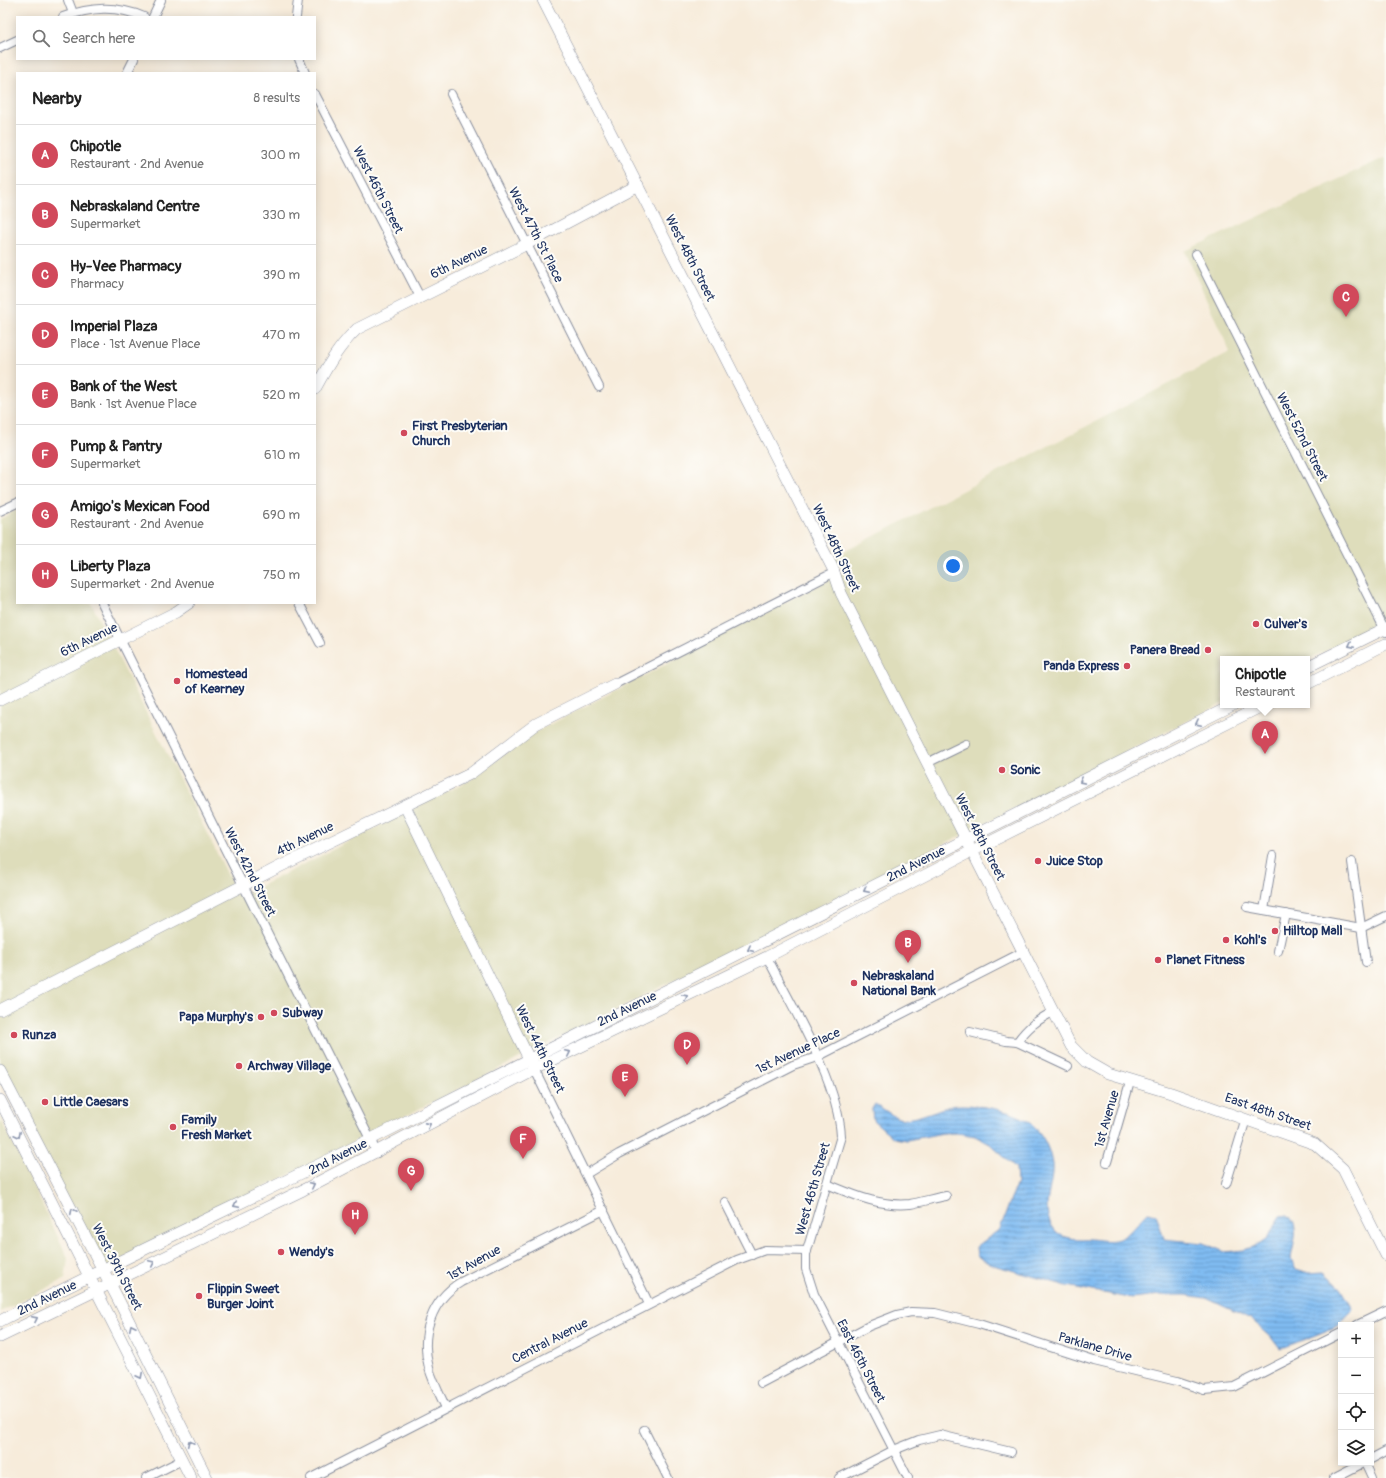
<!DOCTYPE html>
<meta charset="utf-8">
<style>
body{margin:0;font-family:Pangolin,sans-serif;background:#f6f6f6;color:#222}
.controls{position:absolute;right:12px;bottom:12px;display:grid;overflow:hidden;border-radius:0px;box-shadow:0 2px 10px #0003}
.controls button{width:36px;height:36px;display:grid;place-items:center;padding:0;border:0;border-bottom:1px solid #e0e0e0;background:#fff;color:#222;font:20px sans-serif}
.you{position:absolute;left:953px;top:566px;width:14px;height:14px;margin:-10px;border:3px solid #fff;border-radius:50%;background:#1a73e8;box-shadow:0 0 0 6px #1a73e833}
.badge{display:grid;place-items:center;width:26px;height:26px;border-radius:50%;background:#d1495b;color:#fff;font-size:13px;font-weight:700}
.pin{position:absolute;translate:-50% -33px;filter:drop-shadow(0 1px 2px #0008)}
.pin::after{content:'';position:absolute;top:21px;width:14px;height:12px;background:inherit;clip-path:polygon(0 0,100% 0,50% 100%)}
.popup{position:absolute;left:1220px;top:656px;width:90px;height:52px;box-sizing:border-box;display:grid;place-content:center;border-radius:0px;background:#fff;filter:drop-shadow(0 1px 3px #0005);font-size:13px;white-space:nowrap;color:#767676}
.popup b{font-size:15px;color:#222}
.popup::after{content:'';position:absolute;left:50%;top:100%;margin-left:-8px;border:8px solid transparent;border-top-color:#fff}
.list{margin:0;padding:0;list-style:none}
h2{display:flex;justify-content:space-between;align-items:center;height:52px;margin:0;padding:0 16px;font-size:17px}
h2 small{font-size:13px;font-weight:400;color:#767676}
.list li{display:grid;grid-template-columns:26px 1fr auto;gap:12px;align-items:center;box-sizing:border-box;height:60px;padding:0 16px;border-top:1px solid #e0e0e0}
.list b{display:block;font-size:15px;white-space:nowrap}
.list p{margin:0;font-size:13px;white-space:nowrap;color:#767676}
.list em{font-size:13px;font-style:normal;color:#767676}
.icon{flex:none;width:22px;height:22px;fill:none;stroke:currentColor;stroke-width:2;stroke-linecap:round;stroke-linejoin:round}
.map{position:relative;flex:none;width:1386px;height:1478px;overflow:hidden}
.search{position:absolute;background:#fff;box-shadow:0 2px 10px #0003;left:16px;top:16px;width:300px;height:44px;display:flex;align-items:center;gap:10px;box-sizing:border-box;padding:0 14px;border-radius:0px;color:#767676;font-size:15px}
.panel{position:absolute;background:#fff;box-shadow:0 2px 10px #0003;left:16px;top:72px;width:300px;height:532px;border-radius:0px}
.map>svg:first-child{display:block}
</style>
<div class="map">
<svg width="1386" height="1478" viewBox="0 0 1386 1478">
<defs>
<pattern id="water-rules" width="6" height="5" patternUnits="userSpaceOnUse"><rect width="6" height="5" fill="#80bcf2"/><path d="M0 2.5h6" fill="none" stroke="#6899c7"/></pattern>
</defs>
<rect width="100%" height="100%" fill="#fdfcf7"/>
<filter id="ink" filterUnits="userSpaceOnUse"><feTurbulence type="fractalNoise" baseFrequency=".025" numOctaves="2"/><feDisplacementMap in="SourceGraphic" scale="8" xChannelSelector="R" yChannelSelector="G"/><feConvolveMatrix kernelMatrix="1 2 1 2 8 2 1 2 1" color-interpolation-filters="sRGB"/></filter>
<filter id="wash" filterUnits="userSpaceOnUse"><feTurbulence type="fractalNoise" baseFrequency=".012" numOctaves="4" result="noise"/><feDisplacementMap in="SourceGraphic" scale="16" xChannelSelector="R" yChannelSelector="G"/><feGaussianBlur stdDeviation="0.9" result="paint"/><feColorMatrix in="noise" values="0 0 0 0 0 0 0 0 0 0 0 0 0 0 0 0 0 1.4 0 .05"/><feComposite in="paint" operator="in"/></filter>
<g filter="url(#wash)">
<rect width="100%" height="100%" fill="#f7ecdb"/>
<g fill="#deddbb">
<path d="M1386,157V620L1307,660L1223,659V703L102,1269L0,1066V519L17,510V603H91L239,897L472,779L528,736L844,572L834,557L1230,352L1185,251Z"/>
<path d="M0,1117L68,1258L65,1279L0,1312Z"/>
</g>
<path fill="url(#water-rules)" stroke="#4e76a8" d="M875,1104C882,1108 891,1115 898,1118C912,1122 937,1109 951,1106C971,1102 1018,1111 1032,1124C1043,1135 1050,1149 1052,1164C1054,1186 1040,1206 1052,1226C1059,1238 1070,1239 1083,1239C1094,1238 1108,1243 1119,1239C1130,1235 1139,1220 1148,1212L1156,1214L1164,1239L1203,1243L1225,1252L1244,1250L1256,1246L1267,1238L1281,1216L1288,1215C1301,1228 1293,1243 1291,1259L1296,1269L1309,1273L1324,1272L1341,1288L1353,1309L1338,1326L1280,1349L1270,1336L1251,1319L1206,1298L1186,1295H1161L1130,1298L1067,1286L990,1264L977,1256L976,1247L1000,1229L1017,1183L1016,1168L990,1144L975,1136L958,1133H943L907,1140L894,1138L873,1120L872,1109Z"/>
</g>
<g filter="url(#ink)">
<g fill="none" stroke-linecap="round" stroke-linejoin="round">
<g stroke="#898e9c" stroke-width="10">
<g id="street">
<path d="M68,0L73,13"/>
<path d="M63,17C91,7 116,5 144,17"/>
<path d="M153,17L161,0"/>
<path d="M296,17L298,0"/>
<path d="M0,48L17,40"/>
<path d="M299,59L305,73"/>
<path d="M127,73L134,59"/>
<path d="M315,94L420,297"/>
<path d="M451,94L599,387"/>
<path d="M1196,254L1386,632"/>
<path d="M0,511L17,503"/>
<path d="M102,603L377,1153"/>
<path d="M299,603L320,643"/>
<path d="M615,684L835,572"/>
<path d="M927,763L966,744"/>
<path d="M1352,862L1366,962"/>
<path d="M1247,907L1361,928L1386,916"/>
<path d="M1264,910L1273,856"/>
<path d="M1278,951L1286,914"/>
<path d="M767,957C792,1007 838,1081 841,1136L806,1254V1269L814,1294L908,1478"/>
<path d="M970,1032L1006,1041L1017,1042L1068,1066"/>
<path d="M1017,1042C1028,1027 1037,1020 1053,1012"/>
<path d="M534,1069L649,1304"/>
<path d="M1107,1162L1130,1082"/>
<path d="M586,1174L619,1154L742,1091L793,1065L817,1057L1023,952"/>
<path d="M827,1184C854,1195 880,1207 910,1204C922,1202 934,1198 946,1196"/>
<path d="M1226,1184L1246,1119"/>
<path d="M725,1202L752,1255"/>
<path d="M1357,1325L1386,1311"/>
<path d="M761,1383L869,1326L897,1315L911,1312L935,1313L979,1324L1094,1361L1177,1381L1204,1390L1234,1387L1341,1333"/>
<path d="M446,1408C440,1395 433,1382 429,1368C420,1335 431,1300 461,1282L604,1210"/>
<path d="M644,1430L668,1478"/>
<path d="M1371,1459L1386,1451"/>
<path d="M1365,1463L1372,1478"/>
<path d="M146,1478L182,1460"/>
<path d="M311,1478L737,1260L765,1250L807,1251"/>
<path d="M839,1478L894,1450L919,1440L940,1435L1011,1452"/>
<path d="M1334,1478L1363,1463"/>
</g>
</g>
<g stroke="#898e9c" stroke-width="12">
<g id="secondary">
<path d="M543,0L833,569L841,593L1071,1046L1087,1062L1108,1074L1171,1093L1315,1144L1343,1169L1386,1255"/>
<path d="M315,389C327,367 338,347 357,329L527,244L638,185"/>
<path d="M1307,667L1386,628"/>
<path d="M1307,684L1386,644"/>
<path d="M0,700L176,612L189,603"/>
<path d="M405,806L533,1067"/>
<path d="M0,1010L279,867L470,774L536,724L615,684"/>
<path d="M0,1071L119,1301L207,1478"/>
<path d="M0,1100L191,1478"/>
<path d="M0,1321C127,1256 257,1196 385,1132C669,991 951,848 1233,705"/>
<path d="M0,1337L303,1190L534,1069L767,957L972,851L1264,705"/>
</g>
</g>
<use href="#street" stroke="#fff" stroke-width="8"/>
<use href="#secondary" stroke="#fff" stroke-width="11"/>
</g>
<defs><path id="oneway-chevron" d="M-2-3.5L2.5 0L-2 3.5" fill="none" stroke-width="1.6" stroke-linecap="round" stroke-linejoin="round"/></defs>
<g stroke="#8d97ae">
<use href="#oneway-chevron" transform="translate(1351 645) rotate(153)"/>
<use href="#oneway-chevron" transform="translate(1198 723) rotate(153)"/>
<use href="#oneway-chevron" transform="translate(1082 781) rotate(153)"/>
<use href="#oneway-chevron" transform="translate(866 890) rotate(153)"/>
<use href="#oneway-chevron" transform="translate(750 949) rotate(153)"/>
<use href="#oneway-chevron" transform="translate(685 997) rotate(-26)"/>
<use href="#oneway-chevron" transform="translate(568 1053) rotate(-26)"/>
<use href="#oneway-chevron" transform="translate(428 1125) rotate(-28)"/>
<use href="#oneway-chevron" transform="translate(18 1135) rotate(63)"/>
<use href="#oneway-chevron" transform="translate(312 1185) rotate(-27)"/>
<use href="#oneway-chevron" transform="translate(236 1205) rotate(154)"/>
<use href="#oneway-chevron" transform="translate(73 1211) rotate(-117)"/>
<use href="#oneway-chevron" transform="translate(152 1263) rotate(-25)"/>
<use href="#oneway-chevron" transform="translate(35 1319) rotate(-26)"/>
<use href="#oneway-chevron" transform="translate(132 1327) rotate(-116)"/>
<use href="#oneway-chevron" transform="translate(140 1376) rotate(63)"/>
<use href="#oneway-chevron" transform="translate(190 1443) rotate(-116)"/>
</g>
</g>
<g fill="#d1495b" stroke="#fdfcf7" stroke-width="1.5">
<circle cx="404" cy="433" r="4"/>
<circle cx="1256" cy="624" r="4"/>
<circle cx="1208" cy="650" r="4"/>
<circle cx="1127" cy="666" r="4"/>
<circle cx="177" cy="681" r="4"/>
<circle cx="1002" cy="770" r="4"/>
<circle cx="1038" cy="861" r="4"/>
<circle cx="1275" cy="931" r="4"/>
<circle cx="1226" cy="940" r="4"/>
<circle cx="1158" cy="960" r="4"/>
<circle cx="854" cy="983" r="4"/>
<circle cx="274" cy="1013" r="4"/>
<circle cx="261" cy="1017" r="4"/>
<circle cx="14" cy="1035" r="4"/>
<circle cx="239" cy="1066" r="4"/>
<circle cx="45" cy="1102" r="4"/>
<circle cx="173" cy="1127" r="4"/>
<circle cx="281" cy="1252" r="4"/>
<circle cx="199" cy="1296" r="4"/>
</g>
<g text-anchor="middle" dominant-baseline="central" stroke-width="4" stroke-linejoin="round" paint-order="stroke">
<g font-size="13" fill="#1b2f5e" stroke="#fdfcf7">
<text transform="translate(378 190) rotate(63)">West 46th Street</text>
<text transform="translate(536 235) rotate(63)">West 47th St Place</text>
<text transform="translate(690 258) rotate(63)">West 48th Street</text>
<text transform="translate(459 262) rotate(-26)">6th Avenue</text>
<text transform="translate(1302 437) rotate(63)">West 52nd Street</text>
<text transform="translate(836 548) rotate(65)">West 48th Street</text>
<text transform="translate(89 640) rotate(-26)">6th Avenue</text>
<text transform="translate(980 837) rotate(63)">West 48th Street</text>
<text transform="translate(305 839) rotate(-26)">4th Avenue</text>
<text transform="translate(916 864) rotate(-27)">2nd Avenue</text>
<text transform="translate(250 872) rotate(63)">West 42nd Street</text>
<text transform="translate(627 1009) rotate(-26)">2nd Avenue</text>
<text transform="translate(540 1049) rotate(64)">West 44th Street</text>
<text transform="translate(798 1051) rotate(-25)">1st Avenue Place</text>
<text transform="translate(1268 1112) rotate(19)">East 48th Street</text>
<text transform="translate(1107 1119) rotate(-74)">1st Avenue</text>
<text transform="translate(338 1157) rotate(-27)">2nd Avenue</text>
<text transform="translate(813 1189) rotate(-74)">West 46th Street</text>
<text transform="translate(474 1263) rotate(-29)">1st Avenue</text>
<text transform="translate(117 1267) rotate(63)">West 39th Street</text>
<text transform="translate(47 1298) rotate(-26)">2nd Avenue</text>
<text transform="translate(550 1341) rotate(-27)">Central Avenue</text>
<text transform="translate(1095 1347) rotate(16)">Parklane Drive</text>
<text transform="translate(861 1361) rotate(63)">East 46th Street</text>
</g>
<g font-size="13" font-weight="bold" fill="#1b2f5e" stroke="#fdfcf7" text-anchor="start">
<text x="412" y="426">First Presbyterian<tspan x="412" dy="15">Church</tspan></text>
<text x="1264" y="624">Culver's</text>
<text x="1200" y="650" text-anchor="end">Panera Bread</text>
<text x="1119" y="666" text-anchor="end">Panda Express</text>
<text x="185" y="674">Homestead<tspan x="185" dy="15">of Kearney</tspan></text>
<text x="1010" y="770">Sonic</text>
<text x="1046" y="861">Juice Stop</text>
<text x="1283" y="931">Hilltop Mall</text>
<text x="1234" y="940">Kohl's</text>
<text x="1166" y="960">Planet Fitness</text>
<text x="862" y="976">Nebraskaland<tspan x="862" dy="15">National Bank</tspan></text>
<text x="282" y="1013">Subway</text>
<text x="253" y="1017" text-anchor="end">Papa Murphy's</text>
<text x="22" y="1035">Runza</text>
<text x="247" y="1066">Archway Village</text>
<text x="53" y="1102">Little Caesars</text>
<text x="181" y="1120">Family<tspan x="181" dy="15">Fresh Market</tspan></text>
<text x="289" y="1252">Wendy's</text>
<text x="207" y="1289">Flippin Sweet<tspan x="207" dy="15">Burger Joint</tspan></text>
</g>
</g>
</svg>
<div class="controls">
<button>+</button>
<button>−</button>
<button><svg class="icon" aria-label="locate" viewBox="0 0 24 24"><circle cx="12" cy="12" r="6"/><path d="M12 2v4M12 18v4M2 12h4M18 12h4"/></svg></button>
<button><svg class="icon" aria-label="layers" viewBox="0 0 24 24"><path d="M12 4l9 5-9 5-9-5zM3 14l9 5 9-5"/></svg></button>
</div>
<div class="you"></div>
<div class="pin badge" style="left:1265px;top:754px">A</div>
<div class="popup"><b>Chipotle</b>Restaurant</div>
<div class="pin badge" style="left:908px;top:963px">B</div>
<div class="pin badge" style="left:1346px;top:317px">C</div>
<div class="pin badge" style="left:687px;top:1065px">D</div>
<div class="pin badge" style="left:625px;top:1097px">E</div>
<div class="pin badge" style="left:523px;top:1159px">F</div>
<div class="pin badge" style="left:411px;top:1191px">G</div>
<div class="pin badge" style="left:355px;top:1235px">H</div>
<div class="search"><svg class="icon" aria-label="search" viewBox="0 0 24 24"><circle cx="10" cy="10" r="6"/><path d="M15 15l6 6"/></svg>Search here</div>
<section class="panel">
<h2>Nearby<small>8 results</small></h2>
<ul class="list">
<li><span class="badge">A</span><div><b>Chipotle</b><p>Restaurant · 2nd Avenue</p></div><em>300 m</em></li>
<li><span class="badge">B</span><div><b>Nebraskaland Centre</b><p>Supermarket</p></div><em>330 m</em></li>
<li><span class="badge">C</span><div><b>Hy-Vee Pharmacy</b><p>Pharmacy</p></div><em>390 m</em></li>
<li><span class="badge">D</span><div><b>Imperial Plaza</b><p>Place · 1st Avenue Place</p></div><em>470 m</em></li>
<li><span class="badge">E</span><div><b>Bank of the West</b><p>Bank · 1st Avenue Place</p></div><em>520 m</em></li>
<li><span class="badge">F</span><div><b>Pump &amp; Pantry</b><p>Supermarket</p></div><em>610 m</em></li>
<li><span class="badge">G</span><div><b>Amigo's Mexican Food</b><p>Restaurant · 2nd Avenue</p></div><em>690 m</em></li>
<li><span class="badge">H</span><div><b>Liberty Plaza</b><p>Supermarket · 2nd Avenue</p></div><em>750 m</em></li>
</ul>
</section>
</div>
